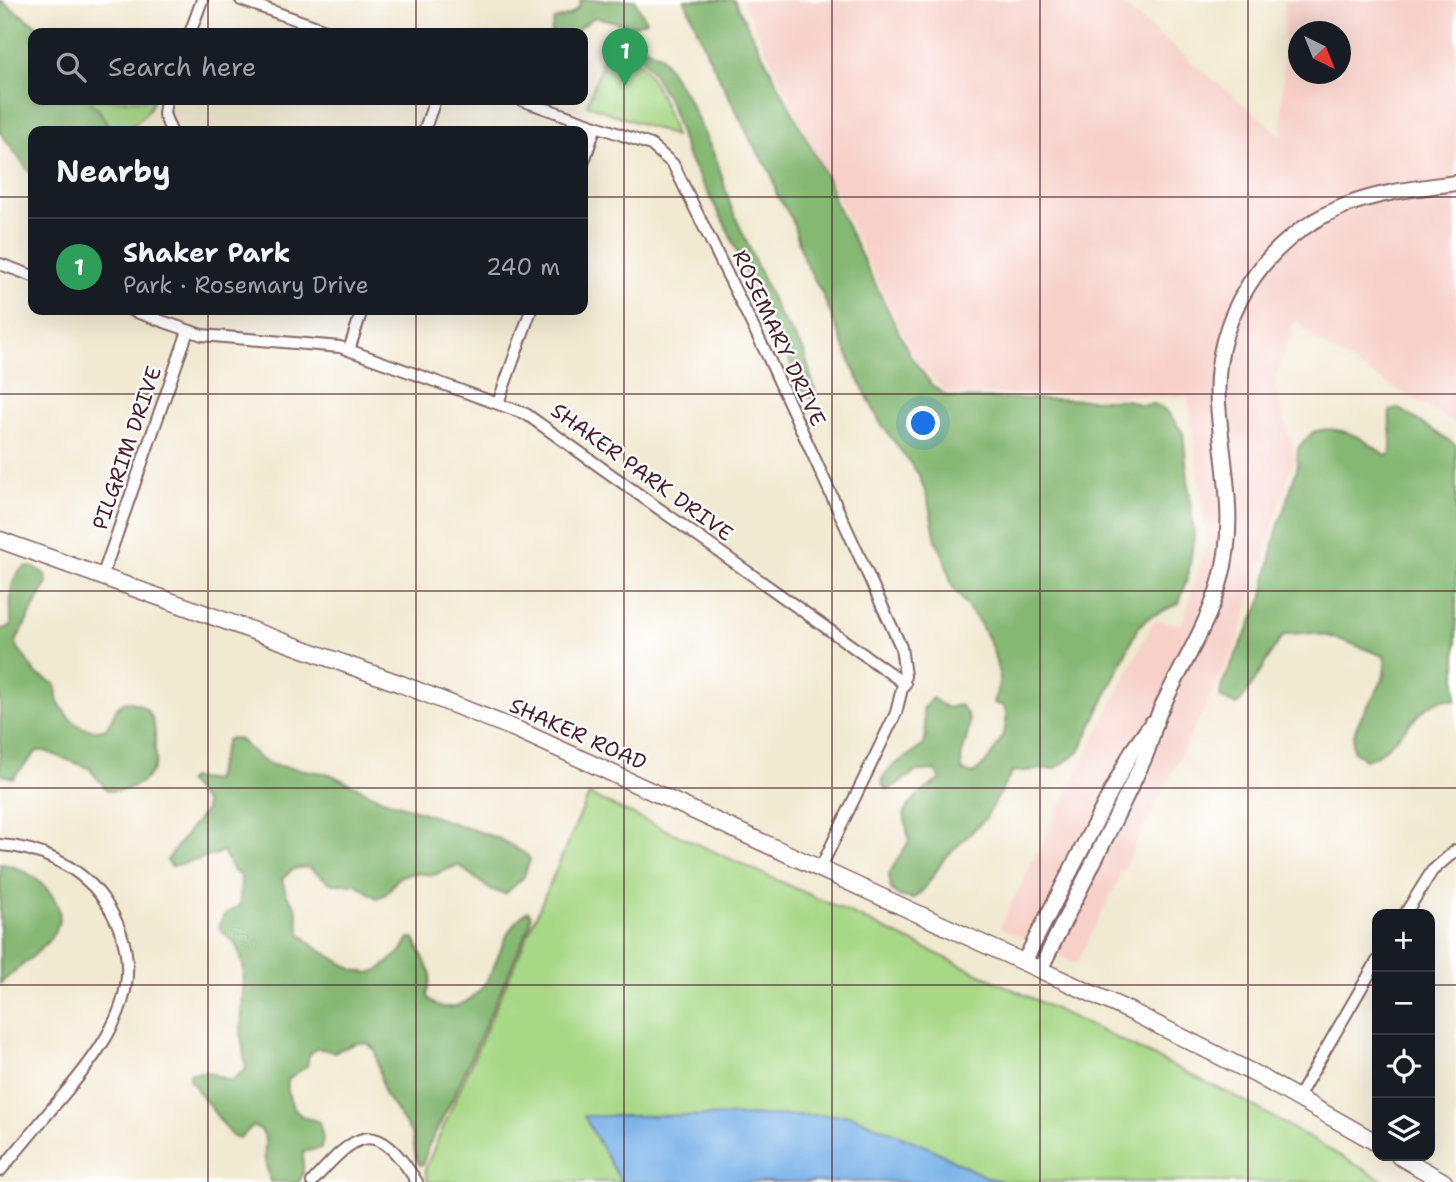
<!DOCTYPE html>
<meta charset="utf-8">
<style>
body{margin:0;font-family:"Shantell Sans",sans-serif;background:#20242c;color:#f1f3f6}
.controls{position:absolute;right:21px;bottom:21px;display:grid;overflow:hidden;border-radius:14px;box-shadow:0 7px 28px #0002}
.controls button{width:63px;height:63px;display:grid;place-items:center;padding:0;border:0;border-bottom:2px solid #363941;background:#171b24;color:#f1f3f6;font:35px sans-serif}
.compass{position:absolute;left:1288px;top:21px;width:63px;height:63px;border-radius:50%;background:#171b24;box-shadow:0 7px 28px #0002;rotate:137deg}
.you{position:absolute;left:924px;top:424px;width:24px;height:24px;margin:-18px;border:5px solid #fff;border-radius:50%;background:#1a73e8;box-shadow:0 0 0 10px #1a73e833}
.badge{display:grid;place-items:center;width:46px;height:46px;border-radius:50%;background:#0f766e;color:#fff;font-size:23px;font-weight:700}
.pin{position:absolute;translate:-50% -58px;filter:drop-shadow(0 2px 4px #0008)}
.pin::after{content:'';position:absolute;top:37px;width:24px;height:21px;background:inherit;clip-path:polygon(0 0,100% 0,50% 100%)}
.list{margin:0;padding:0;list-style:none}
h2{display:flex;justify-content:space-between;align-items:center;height:91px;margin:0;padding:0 28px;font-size:30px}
h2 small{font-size:23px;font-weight:400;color:#9ea1a6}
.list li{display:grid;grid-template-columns:46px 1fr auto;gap:21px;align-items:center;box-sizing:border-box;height:98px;padding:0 28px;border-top:2px solid #363941}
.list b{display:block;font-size:26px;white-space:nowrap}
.list p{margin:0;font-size:23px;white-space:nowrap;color:#9ea1a6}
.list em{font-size:23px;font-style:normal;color:#9ea1a6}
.icon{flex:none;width:38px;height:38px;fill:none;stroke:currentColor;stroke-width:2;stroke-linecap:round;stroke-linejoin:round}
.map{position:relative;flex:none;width:1456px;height:1182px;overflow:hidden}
.search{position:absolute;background:#171b24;box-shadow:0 7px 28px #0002;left:28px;top:28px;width:560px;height:77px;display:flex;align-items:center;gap:18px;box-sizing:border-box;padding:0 24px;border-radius:14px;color:#9ea1a6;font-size:26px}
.panel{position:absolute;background:#171b24;box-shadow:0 7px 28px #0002;left:28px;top:126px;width:560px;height:189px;border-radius:14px}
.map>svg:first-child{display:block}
</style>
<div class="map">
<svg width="1456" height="1182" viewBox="0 0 1456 1182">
<rect width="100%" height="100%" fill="#fff"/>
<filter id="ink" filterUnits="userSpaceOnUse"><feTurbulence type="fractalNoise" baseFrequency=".0143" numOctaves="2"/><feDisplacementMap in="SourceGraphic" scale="14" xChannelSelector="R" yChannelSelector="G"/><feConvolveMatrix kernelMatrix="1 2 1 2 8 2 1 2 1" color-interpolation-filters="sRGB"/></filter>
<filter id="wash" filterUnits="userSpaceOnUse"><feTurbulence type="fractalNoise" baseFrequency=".00686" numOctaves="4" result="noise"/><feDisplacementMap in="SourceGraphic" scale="28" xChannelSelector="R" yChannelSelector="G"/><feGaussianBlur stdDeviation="1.57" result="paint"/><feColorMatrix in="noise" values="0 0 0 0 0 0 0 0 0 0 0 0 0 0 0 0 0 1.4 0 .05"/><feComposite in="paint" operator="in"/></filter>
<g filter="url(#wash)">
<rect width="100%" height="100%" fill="#f1e9d1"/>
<path fill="#f7d0c9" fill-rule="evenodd" d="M742,0H1117L1282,136L1284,0H1456V424L1327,348L1295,320L1274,383L1295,455L1237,643L1076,964L1000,927L1154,620L1182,625L1207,540L1188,397L946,392L917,362ZM1298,32H1340V74H1298Z"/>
<g fill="#a7d886" stroke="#787c58" stroke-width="2">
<path d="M611,38C650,65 661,91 675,136L587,105Z"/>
<path d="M88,100H153V102C145,118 130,131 112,131L99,110Z"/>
<path d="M589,795L861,918L1114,1037L1246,1102L1386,1182H428L425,1169Z"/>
</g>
<g fill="#85b873" stroke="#686c4f" stroke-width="2">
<path d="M0,0L47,33H33V100H88L99,110L112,131H33V177L0,132Z"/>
<path d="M580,0H635L646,21L633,26L595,17L572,33H551L554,20L570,15L580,6Z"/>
<path d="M685,0H734L830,184L834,200L911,357L933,386L947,396L958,398L1128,400L1140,405L1154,404L1166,410L1183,433L1194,536L1188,576L1179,603L1148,618L1138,627L1079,752L1056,768L1012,772L986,818L944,859L925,888L913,899L899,896L891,889L889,874L909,841L904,812L916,797L940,779L935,770L917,771L888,790L883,786L882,779L891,767L924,745L926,735L923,709L932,698L947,708L960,705C983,726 954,749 963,771L973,774C990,762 1014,727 1004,706L994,703L1000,678L993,650L981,625L952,586L944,557L936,540L928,500L919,475L881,424L853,368L823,295L804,260L792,219L777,195L771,173L752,143L708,55Z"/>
<path d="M637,44L660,55L688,99L717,161L731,207L779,315L803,349L815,391L813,399L806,396L797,383L786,351L745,271L725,224L687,155L670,103L653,73L634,49Z"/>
<path d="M1398,408L1456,445V701C1423,689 1398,752 1365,760L1353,750C1349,714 1393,689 1384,656C1349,644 1322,627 1284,635C1265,657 1257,684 1237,705L1220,697L1222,684L1262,600L1276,534L1297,469L1298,448L1313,432C1338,423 1365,439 1384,455H1390C1394,441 1388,426 1390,411Z"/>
<path d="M26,566C36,568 47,571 47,583L15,643L36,674L55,684C57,689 56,697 58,701C68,721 84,735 107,728L117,708L126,701C152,705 156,720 155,745C154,750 157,756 156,761C152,781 125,794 107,790L89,768L45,751H37L13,778L0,774V630L11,626C12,606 5,578 26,566Z"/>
<path d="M232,738L240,740L260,759L272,765L330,774L377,797L500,839L527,855L530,860L523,878L505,894L491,890L458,865L434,875L415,873L400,876L386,894L377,898L356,884H332L308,867L293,869L282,879L286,894L296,907L300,933L312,945L354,970L369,973L379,970L401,952L409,938H414L431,975L427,996C444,1019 472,1003 486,982C500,960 503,927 528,911L531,915L530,924L454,1096L428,1147L423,1164L420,1165L416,1159L412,1134L384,1093L375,1050L367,1043H357L334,1052L317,1048L309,1055L307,1066L288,1079C286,1091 291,1110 302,1116C307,1120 314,1119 319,1122L323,1138L321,1148L303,1152V1173L299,1182H270C269,1174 266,1167 265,1159C263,1146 271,1131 253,1126L240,1138L233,1137L189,1079L190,1073L207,1072L231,1081L246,1069L241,1035L244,969L237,945L221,931L219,925L224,915L240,905L241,876L233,871L223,851C207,859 189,861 172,866L167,861C178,843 192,827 205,811V803L187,782L191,778L214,781L227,740Z"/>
<path d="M0,864C27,865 73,901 56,930C44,951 18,967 0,984Z"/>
</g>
<path fill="#77b1e8" stroke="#60688a" stroke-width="2" d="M850,1115L928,1147L986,1177L1004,1182H621L584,1116Z"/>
</g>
<g filter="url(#ink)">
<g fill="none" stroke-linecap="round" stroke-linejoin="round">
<g stroke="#846665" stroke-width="14">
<g id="minor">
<path d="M241,0L334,33"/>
<path d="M190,33L202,0"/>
<path d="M166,100L164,114L171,131"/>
<path d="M521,100L651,145L673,164L769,359L901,647L905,676L896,713L820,869"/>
<path d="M424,131L435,100"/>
<path d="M583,164L596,126"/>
<path d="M0,264L33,276"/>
<path d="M130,310L202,335L340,347L526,414L905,684"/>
<path d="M349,350L362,310"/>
<path d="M498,403L531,310"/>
<path d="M102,577L188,331"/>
<path d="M0,845C38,847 79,866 102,897C155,972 116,1033 65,1093C43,1119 22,1145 0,1171"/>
<path d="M1405,914L1432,871L1456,850"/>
<path d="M1298,1097L1377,961"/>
<path d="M312,1182C357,1132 375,1116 417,1182"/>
</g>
</g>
<g stroke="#846665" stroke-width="18">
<g id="tertiary">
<path d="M1024,962L1132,751L1152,723"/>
<path d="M1040,970C1074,900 1110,831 1143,761C1151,745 1153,727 1160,711C1180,668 1207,627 1220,582C1238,520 1222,465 1218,403C1212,318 1264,239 1342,207C1377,192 1419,188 1456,183"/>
</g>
</g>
<g stroke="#846665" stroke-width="19">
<g id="secondary">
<path d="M0,540L401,684L518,730L1134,1013L1255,1074L1377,1143"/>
<path d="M1399,1156L1444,1182"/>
</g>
</g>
<use href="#minor" stroke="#fff" stroke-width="10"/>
<use href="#tertiary" stroke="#fff" stroke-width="14"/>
<use href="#secondary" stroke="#fff" stroke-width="16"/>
</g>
</g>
<path fill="none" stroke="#4a1f2b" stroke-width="2" stroke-opacity="0.55" d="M208,0V33M416,0V33M624,0V1182M832,0V1182M1040,0V1182M1248,0V1182M208,100V131M416,100V131M0,197H33M583,197H1456M208,310V1182M416,310V1182M0,394H1456M0,591H1456M0,788H1456M0,985H1377M1430,985H1456"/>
<g text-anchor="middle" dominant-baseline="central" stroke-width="5" stroke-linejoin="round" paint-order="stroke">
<g font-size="21" fill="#4a1f2b" stroke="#fff">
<text transform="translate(779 338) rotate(65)">ROSEMARY DRIVE</text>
<text transform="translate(127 448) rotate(-71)">PILGRIM DRIVE</text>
<text transform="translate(642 472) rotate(36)">SHAKER PARK DRIVE</text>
<text transform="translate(578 734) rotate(24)">SHAKER ROAD</text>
</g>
</g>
</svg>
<div class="controls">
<button>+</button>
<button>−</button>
<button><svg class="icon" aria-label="locate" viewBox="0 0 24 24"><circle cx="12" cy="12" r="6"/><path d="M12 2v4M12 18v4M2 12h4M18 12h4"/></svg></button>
<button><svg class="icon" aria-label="layers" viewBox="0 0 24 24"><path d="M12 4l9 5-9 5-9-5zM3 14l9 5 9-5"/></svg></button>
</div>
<svg class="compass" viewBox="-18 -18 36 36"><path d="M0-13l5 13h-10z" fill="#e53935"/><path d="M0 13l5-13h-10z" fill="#9ea1a6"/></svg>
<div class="you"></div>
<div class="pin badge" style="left:625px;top:86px;background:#2e9e5b">1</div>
<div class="search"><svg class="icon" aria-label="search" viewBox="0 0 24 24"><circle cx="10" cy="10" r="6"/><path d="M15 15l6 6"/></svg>Search here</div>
<section class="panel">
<h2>Nearby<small></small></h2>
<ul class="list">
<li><span class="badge" style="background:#2e9e5b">1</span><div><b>Shaker Park</b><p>Park · Rosemary Drive</p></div><em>240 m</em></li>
</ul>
</section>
</div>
